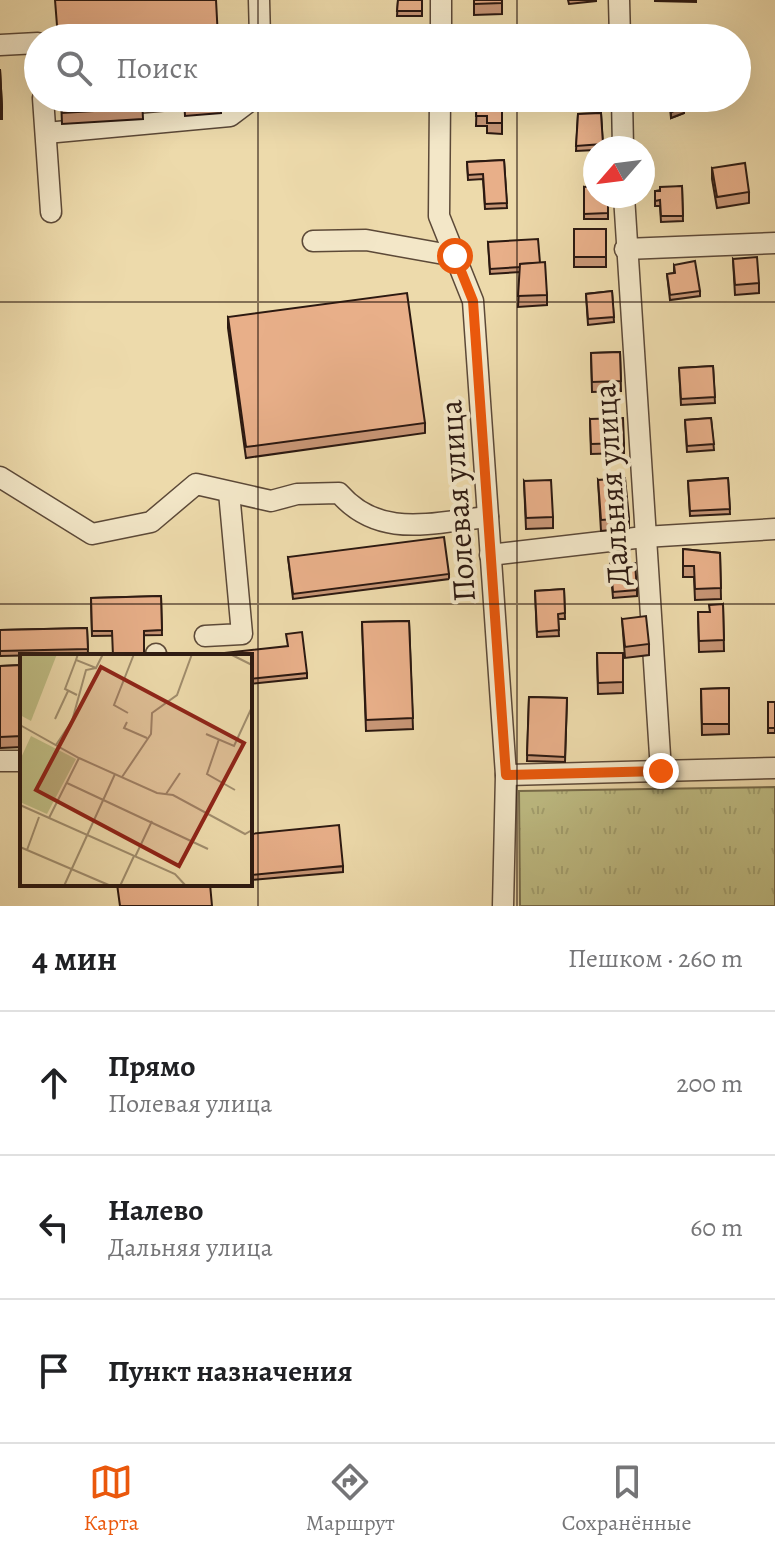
<!DOCTYPE html>
<html lang="ru">
<meta charset="utf-8">
<style>
body{margin:0;font-family:Alegreya,serif;background:#f2f2f2;color:#202124}
.compass{position:absolute;left:583px;top:136px;width:72px;height:72px;border-radius:50%;background:#fff;box-shadow:0 8px 32px #0002;rotate:242deg}
.stop{position:absolute;width:24px;height:24px;margin:-18px;border:6px solid #ea580c;border-radius:50%;background:#fff}
.stop.end{background:#ea580c;border-color:#fff;box-shadow:0 2px 8px #0008}
.list{margin:0;padding:0;list-style:none}
h2{display:flex;justify-content:space-between;align-items:center;height:104px;margin:0;padding:0 32px;font-size:34px}
h2 small{font-size:26px;font-weight:400;color:#757577}
.list li{display:grid;grid-template-columns:52px 1fr auto;gap:24px;align-items:center;box-sizing:border-box;height:144px;padding:0 32px;border-top:2px solid #e0e0e0}
.list b{display:block;font-size:30px;white-space:nowrap}
.list p{margin:0;font-size:26px;white-space:nowrap;color:#757577}
.list em{font-size:26px;font-style:normal;color:#757577}
.icon{flex:none;width:44px;height:44px;fill:none;stroke:currentColor;stroke-width:2;stroke-linecap:round;stroke-linejoin:round}
.map{position:relative;flex:none;width:775px;height:906px;overflow:hidden}
.search{position:absolute;background:#fff;box-shadow:0 8px 32px #0002;left:24px;right:24px;top:24px;height:88px;display:flex;align-items:center;gap:20px;box-sizing:border-box;padding:0 28px;border-radius:44px;color:#757577;font-size:30px}
.sheet{height:536px;background:#fff}
nav{display:flex;justify-content:space-around;align-items:center;box-sizing:border-box;height:112px;border-top:2px solid #e0e0e0;background:#fff;font-size:22px;color:#757577}
nav a{display:grid;justify-items:center;gap:4px}
nav .on{color:#ea580c}
.map>svg:first-child{display:block}
</style>
<div class="map">
<svg width="775" height="906" viewBox="0 0 775 906">
<defs>
<pattern id="grass-tufts" width="24" height="20" patternUnits="userSpaceOnUse" patternTransform="scale(2)"><rect width="24" height="20" fill="#bfbd84"/><path d="M3 7l-1-3M5 7V3M7 7l1-3M15 17l-1-3M17 17v-4M19 17l1-3" fill="none" stroke="#a4a271"/></pattern>
</defs>
<rect width="100%" height="100%" fill="#eddaab"/>
<filter id="stains"><feTurbulence type="fractalNoise" baseFrequency=".0025" numOctaves="4"/><feColorMatrix values="0 0 0 0 .2 0 0 0 0 .09 0 0 0 0 .02 0 0 0 .5 -.17"/></filter>
<radialGradient id="worn" r=".72"><stop offset=".6" stop-color="#630" stop-opacity="0"/><stop offset="1" stop-color="#630" stop-opacity=".3"/></radialGradient>
<path fill="url(#grass-tufts)" stroke="#766b4a" stroke-width="2" d="M775,787V906H520L519,791Z"/>
<g fill="none" stroke-linecap="round" stroke-linejoin="round">
<g stroke="#5c4938" stroke-width="23">
<g id="minor">
<path d="M259,0L260,38"/>
<path d="M619,0L620,38"/>
<path d="M441,38V0"/>
<path d="M0,45L38,43"/>
<path d="M43,98L51,212"/>
<path d="M440,98L439,216L473,301L506,775L503,906"/>
<path d="M622,98L623,148"/>
<path d="M46,133L230,116L254,98"/>
<path d="M624,196L661,771"/>
<path d="M313,241L366,240L455,256"/>
<path d="M625,249L775,243"/>
<path d="M0,477L92,534L151,522L196,484L271,501L297,494L339,493C380,540 433,522 488,517"/>
<path d="M490,555L644,537L775,529"/>
<path d="M205,636L242,634L229,492"/>
<path d="M156,656V654"/>
<path d="M0,761H22"/>
<path d="M506,775L775,768"/>
</g>
</g>
<use href="#minor" stroke="#f3e7c8" stroke-width="20"/>
</g>
<g fill="#c89676" stroke="#2c1911" stroke-width="2">
<path d="M398,0H422V16H397Z"/>
<path d="M474,0H502V14L474,15Z"/>
<path d="M568,0H596V1L569,4Z"/>
<path d="M655,0H696V2L655,1Z"/>
<path d="M0,69L2,108V119H0Z"/>
<path d="M61,98H142L143,119L62,124Z"/>
<path d="M184,98H221V113L185,116Z"/>
<path d="M477,98H502V134L487,133V126H476Z"/>
<path d="M657,98H684V113L671,118L670,108L658,109Z"/>
<path d="M601,113L603,148H595V150L576,151L578,114Z"/>
<path d="M504,160L507,208L485,209L483,179L468,180L467,162Z"/>
<path d="M712,168L749,192V203L717,208L712,179Z"/>
<path d="M682,186L683,221L661,222L660,206H655V191Z"/>
<path d="M584,187L608,196V219H584Z"/>
<rect x="574" y="229" width="32" height="38"/>
<path d="M488,242L540,263L547,295V305L518,307L520,272L490,274Z"/>
<path d="M733,259L759,283V293L735,295Z"/>
<path d="M674,265L700,291V296L670,300L667,274L674,273Z"/>
<path d="M612,291L614,322L588,325L586,294Z"/>
<path d="M228,317L425,423V433L246,458L228,328Z"/>
<path d="M620,352L621,391L592,392L591,353Z"/>
<path d="M713,366L715,403L681,405L679,368Z"/>
<path d="M711,418L714,450L687,452L685,420Z"/>
<path d="M590,419L624,443V453L591,454Z"/>
<path d="M728,478L730,514L690,516L688,481Z"/>
<path d="M598,480L629,518V528L601,531Z"/>
<path d="M524,481L553,517V528L526,529Z"/>
<path d="M683,549L720,553L721,599L695,600L694,577H683Z"/>
<path d="M288,557L449,574V579L293,599Z"/>
<path d="M610,561L623,564L637,590V596L613,598Z"/>
<path d="M564,589L565,619H558L559,636L537,637L535,591Z"/>
<path d="M161,596L162,635L92,636L91,598Z"/>
<path d="M723,604L724,651L699,652L698,612H709Z"/>
<path d="M622,619L649,644V655L625,658Z"/>
<path d="M409,621L413,729L366,731L362,622Z"/>
<path d="M87,628L88,654L0,656V630Z"/>
<path d="M597,653H623V693L598,694Z"/>
<path d="M250,656L307,673V678L250,684Z"/>
<path d="M22,665V747L0,748V666Z"/>
<path d="M729,688V734L702,735L701,689Z"/>
<path d="M529,697L567,698L565,762L527,761Z"/>
<rect x="768" y="702" width="7" height="31"/>
<path d="M343,866V872L251,880L250,867Z"/>
</g>
<path fill="#a27a60" stroke="#2c1911" stroke-width="2" d="M684,107V113L671,118V112Z"/>
<g fill="#e8af89" stroke="#2c1911" stroke-width="2">
<path d="M55,0H216L218,38H58Z"/>
<path d="M398,0H422V11H397Z"/>
<path d="M474,0H502V3L474,4Z"/>
<path d="M675,25L688,29V38H661V36Z"/>
<path d="M598,29V38H573V30Z"/>
<path d="M0,69L2,108L0,109Z"/>
<path d="M61,98H142L143,108L62,113Z"/>
<path d="M185,98H221V103L185,105Z"/>
<path d="M477,98H502V123H487V116H476Z"/>
<path d="M658,98H684V107L671,112L670,103H658Z"/>
<path d="M601,113L603,144L576,146L578,114Z"/>
<path d="M504,160L507,203L485,204L483,174L468,175L467,162Z"/>
<path d="M745,163L749,192L717,197L712,168Z"/>
<path d="M595,186V196H608V213L584,214V187Z"/>
<path d="M682,186L683,216H661L660,200L655,201V191H660V187Z"/>
<rect x="574" y="229" width="32" height="28"/>
<path d="M538,239L540,263L520,264V267L490,269L488,242Z"/>
<path d="M757,257L759,283L735,285L733,259Z"/>
<path d="M695,261L700,291L670,295L667,274L675,273L674,265Z"/>
<path d="M545,262L547,295L518,296L520,264Z"/>
<path d="M612,291L614,317L588,319L586,294Z"/>
<path d="M407,293L425,423L246,447L228,317Z"/>
<path d="M620,352L621,381L592,382L591,353Z"/>
<path d="M713,366L715,397L681,399L679,368Z"/>
<path d="M623,418L624,443L591,444L590,419Z"/>
<path d="M711,418L714,444L687,446L685,420Z"/>
<path d="M625,478L629,518L601,520L598,480Z"/>
<path d="M728,478L730,509L690,511L688,481Z"/>
<path d="M551,480L553,517L526,518L524,481Z"/>
<path d="M444,537L449,574L293,594L288,557Z"/>
<path d="M683,549L720,553L721,588L695,589L694,566H683Z"/>
<path d="M622,555L623,564L635,563L637,590L613,592L610,556Z"/>
<path d="M564,589L565,613L558,614L559,630L537,632L535,591Z"/>
<path d="M161,596L162,630L144,631V656H113L112,631H92L91,598Z"/>
<path d="M723,604L724,640L699,641L698,612H710L709,605Z"/>
<path d="M646,616L649,644L625,647L622,619Z"/>
<path d="M409,621L413,718L366,720L362,622Z"/>
<path d="M87,628L88,649L0,651V630Z"/>
<path d="M302,632L307,673L250,679V656H197L288,646L286,634Z"/>
<path d="M597,653H623V682L598,683Z"/>
<path d="M22,665V736L0,737V666Z"/>
<path d="M729,688V724H702L701,689Z"/>
<path d="M529,697L567,698L565,757L527,755Z"/>
<rect x="768" y="702" width="7" height="26"/>
<path d="M339,825L343,866L251,875L250,834Z"/>
<path d="M117,884H210L212,906H120Z"/>
</g>
<g fill="none" stroke-linecap="round" stroke-linejoin="round">
<path stroke="#ea580c" stroke-width="10" d="M455,256L473,301L506,775L661,771"/>
</g>
<path fill="none" stroke="#2c1911" stroke-width="2" stroke-opacity="0.55" d="M258,0V38M517,0V38M258,98V906M517,98V906M0,302H775M0,604H775"/>
<g text-anchor="middle" dominant-baseline="central" stroke-width="8" stroke-linejoin="round" paint-order="stroke">
<g font-size="32" fill="#2c1911" stroke="#f3e7c8">
<text transform="translate(611 485) rotate(-94)">Дальняя улица</text>
<text transform="translate(457 501) rotate(-94)">Полевая улица</text>
</g>
</g>
<g transform="translate(20 654)">
<rect width="232" height="232" fill="#eddaab"/>
<path d="M11,82L56,105L27,160L0,148V106Z" fill="#bfbd84"/>
<path d="M0,0H37L11,67L0,61Z" fill="#bfbd84"/>
<path fill="none" stroke="#a08d6d" stroke-width="2" d="M58,0L56,6L76,14L83,0M210,0L232,11M56,6L45,35L57,41M108,59L94,51L114,0M35,65L48,37M107,68L104,74L127,84M0,71L59,104L137,139L153,141L225,180L232,176M186,80L214,92L232,53M199,85L187,120L215,136M36,91L52,67L66,16L76,14M102,123L131,80L132,59L157,41L172,0M47,129L188,195M146,140L160,119M0,151L155,220L166,232M29,164L59,104M0,193L91,232M7,196L19,163M115,203L132,167M44,232L95,120M100,232L114,202"/>
<path fill="#8f2418" fill-opacity="0.15" stroke="#8f2418" stroke-width="4" d="M81,13L224,89L159,212L16,136Z"/>
<rect width="232" height="232" fill="none" stroke="#2c1911" stroke-width="4"/>
</g>
<rect width="100%" height="100%" filter="url(#stains)"/>
<rect width="100%" height="100%" fill="url(#worn)"/>
</svg>
<svg class="compass" viewBox="-18 -18 36 36"><path d="M0-13l5 13h-10z" fill="#e53935"/><path d="M0 13l5-13h-10z" fill="#757577"/></svg>
<div class="stop" style="left:455px;top:256px"></div>
<div class="stop end" style="left:661px;top:771px"></div>
<div class="search"><svg class="icon" aria-label="search" viewBox="0 0 24 24"><circle cx="10" cy="10" r="6"/><path d="M15 15l6 6"/></svg>Поиск</div>
</div>
<section class="sheet">
<h2>4 мин<small>Пешком · 260 m</small></h2>
<ul class="list">
<li><svg class="icon" aria-label="ahead" viewBox="0 0 24 24"><path d="M12 20V5M6 11l6-6 6 6"/></svg><div><b>Прямо</b><p>Полевая улица</p></div><em>200 m</em></li>
<li><svg class="icon" aria-label="left" viewBox="0 0 24 24"><path d="M17 20v-9H6M10 6l-5 5 5 5"/></svg><div><b>Налево</b><p>Дальняя улица</p></div><em>60 m</em></li>
<li><svg class="icon" aria-label="arrive" viewBox="0 0 24 24"><path d="M6 21V4h12l-3 4 3 4H6"/></svg><div><b>Пункт назначения</b></div></li>
</ul>
</section>
<nav>
<a class="on"><svg class="icon" aria-label="map" viewBox="0 0 24 24"><path d="M3 6l6-2 6 2 6-2v14l-6 2-6-2-6 2zM9 4v14M15 6v14"/></svg>Карта</a>
<a><svg class="icon" aria-label="directions" viewBox="0 0 24 24"><path d="M12 3l9 9-9 9-9-9zM9 14v-3h6M13 9l2 2-2 2"/></svg>Маршрут</a>
<a><svg class="icon" aria-label="saved" viewBox="0 0 24 24"><path d="M7 4h10v16l-5-4-5 4z"/></svg>Сохранённые</a>
</nav>
